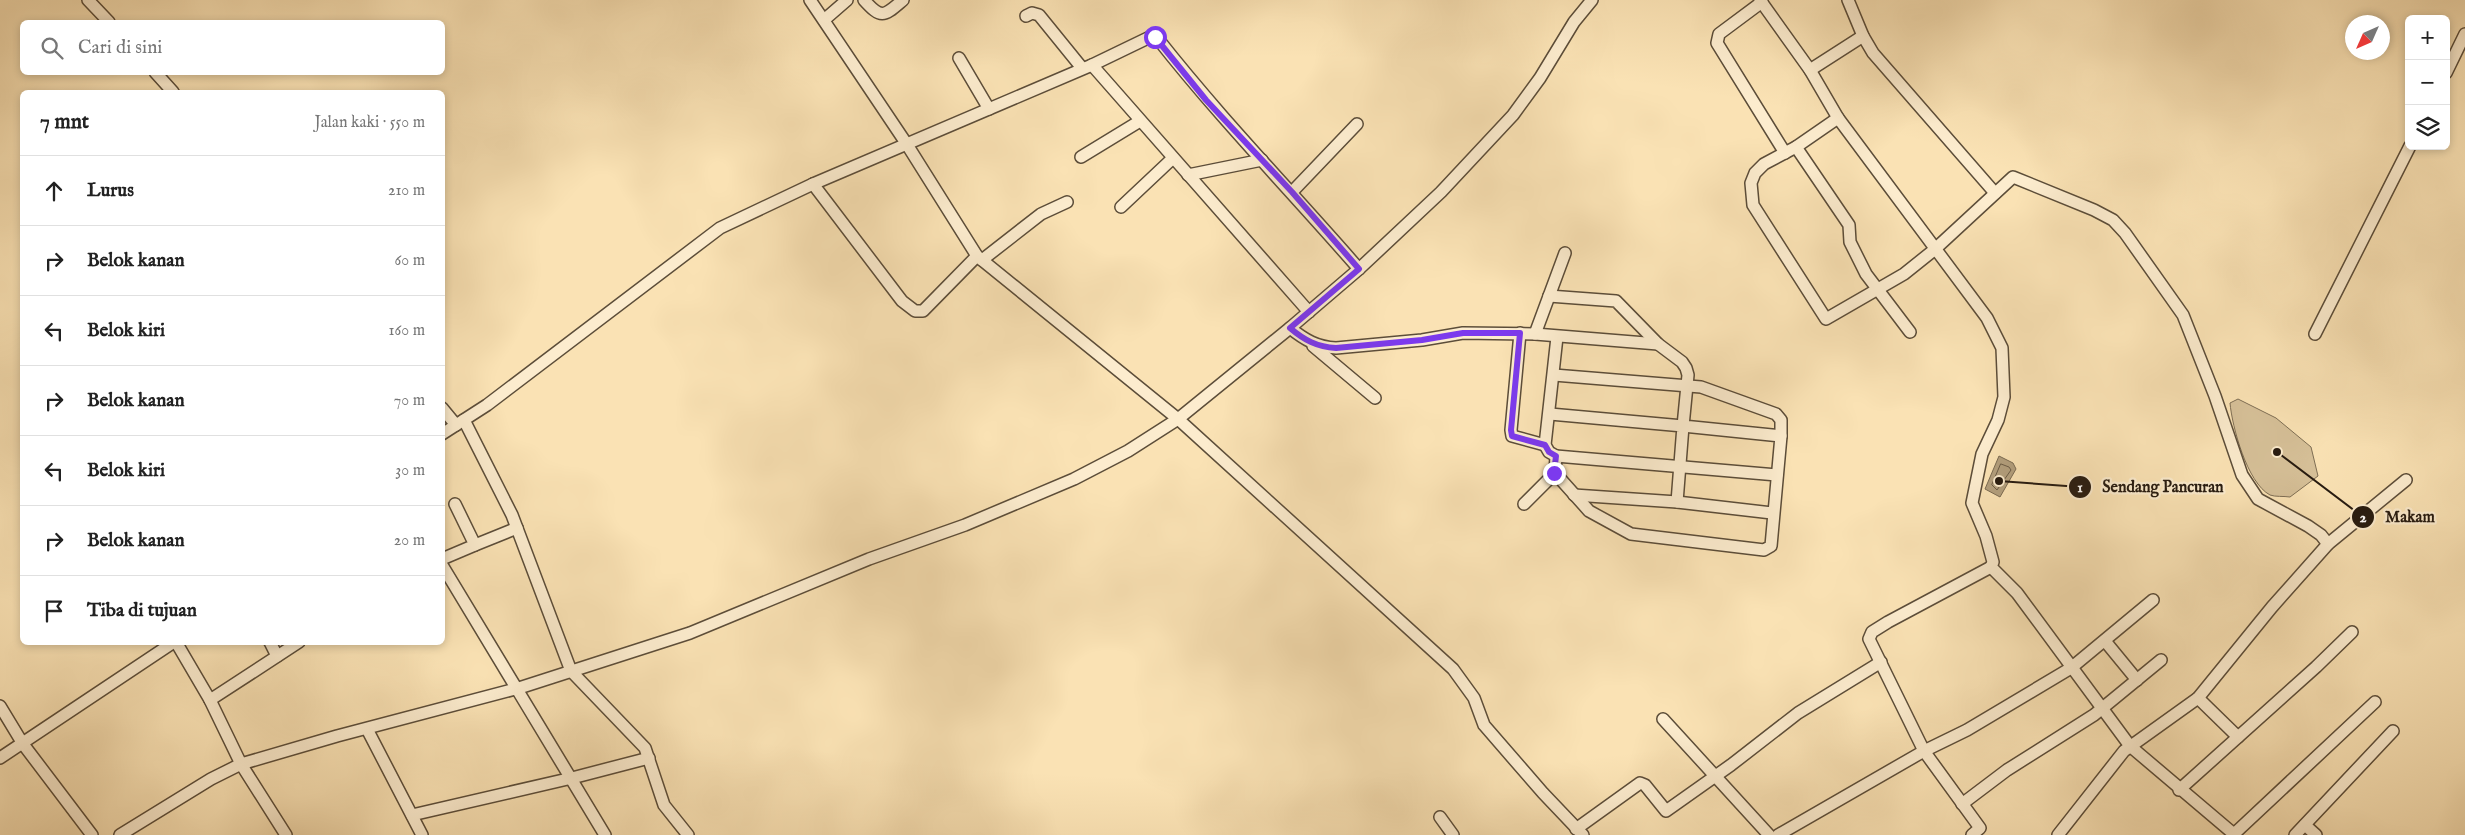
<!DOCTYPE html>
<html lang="id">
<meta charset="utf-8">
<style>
body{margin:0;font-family:"IM FELL English",serif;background:#f6f6f6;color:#222}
.controls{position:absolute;right:15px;top:15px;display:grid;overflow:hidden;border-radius:8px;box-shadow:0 2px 8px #0003}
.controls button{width:45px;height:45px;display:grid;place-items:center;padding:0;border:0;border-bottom:1px solid #e0e0e0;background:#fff;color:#222;font:25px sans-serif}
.compass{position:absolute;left:2345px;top:15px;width:45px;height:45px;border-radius:50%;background:#fff;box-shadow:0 2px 8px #0003;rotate:225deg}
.stop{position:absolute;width:15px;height:15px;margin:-11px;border:4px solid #7c3aed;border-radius:50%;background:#fff}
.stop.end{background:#7c3aed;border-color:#fff;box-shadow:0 1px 5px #0008}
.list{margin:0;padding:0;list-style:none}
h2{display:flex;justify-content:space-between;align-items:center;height:65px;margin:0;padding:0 20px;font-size:21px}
h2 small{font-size:16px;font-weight:400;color:#767676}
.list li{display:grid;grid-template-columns:32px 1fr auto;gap:15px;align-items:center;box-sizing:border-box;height:70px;padding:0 20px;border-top:1px solid #e0e0e0}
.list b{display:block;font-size:19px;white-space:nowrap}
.list em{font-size:16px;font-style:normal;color:#767676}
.icon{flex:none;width:28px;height:28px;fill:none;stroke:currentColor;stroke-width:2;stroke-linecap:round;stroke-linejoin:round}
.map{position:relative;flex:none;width:2465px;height:835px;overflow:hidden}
.search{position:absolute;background:#fff;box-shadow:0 2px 8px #0003;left:20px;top:20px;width:425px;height:55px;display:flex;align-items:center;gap:12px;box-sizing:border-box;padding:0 18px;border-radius:8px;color:#767676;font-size:19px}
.panel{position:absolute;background:#fff;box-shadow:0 2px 8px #0003;left:20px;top:90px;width:425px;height:555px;border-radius:8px}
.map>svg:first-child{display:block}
</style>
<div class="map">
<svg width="2465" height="835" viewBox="0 0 2465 835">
<rect width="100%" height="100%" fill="#fae2b4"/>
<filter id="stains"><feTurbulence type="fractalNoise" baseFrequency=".004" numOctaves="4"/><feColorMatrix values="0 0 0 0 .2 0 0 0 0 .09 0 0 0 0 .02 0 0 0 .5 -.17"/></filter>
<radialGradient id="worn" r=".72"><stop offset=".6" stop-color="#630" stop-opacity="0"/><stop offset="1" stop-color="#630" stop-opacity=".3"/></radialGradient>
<path fill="#d6c098" stroke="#7e6e54" d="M2238,399L2276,418L2311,447L2318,476L2290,497C2284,496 2275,497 2270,495C2247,483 2232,426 2230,403Z"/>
<path fill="#b29e7c" stroke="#7a6a51" d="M1999,456L2013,463L2016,469L2000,497L1985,489Z"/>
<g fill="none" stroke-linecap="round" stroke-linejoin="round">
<path stroke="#6c5c46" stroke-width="1" d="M2001,464L2009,467L2011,470L1997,490L1992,485Z"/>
<g stroke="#5c4d39" stroke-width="14">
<g id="minor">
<path d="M88,0L109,22"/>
<path d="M810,0L906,143L977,256L1178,419L1453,669L1474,698L1484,725L1543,793L1583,835"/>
<path d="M864,0C882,20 884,16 903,0"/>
<path d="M1760,0L1810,70L1838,118L1987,318L2002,348L2004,397L1998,420L1982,454L1972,503L1986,536L1993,562L1991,567L2017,593L2130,746L2235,835"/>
<path d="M1848,0L1863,36L1873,53L1995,193"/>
<path d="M1762,2L1719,34L1717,43L1785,153"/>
<path d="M1026,16L1032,13L1039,15L1082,68"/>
<path d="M824,20L847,0"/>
<path d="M959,58L989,109"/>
<path d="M1092,65L1309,312"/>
<path d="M1810,70L1863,36"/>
<path d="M155,72L173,92"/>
<path d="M2446,73L2465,34"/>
<path d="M1838,118L1796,147L1764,164L1755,173L1751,183L1753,205L1826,319L1904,274L1934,250L2013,177L2094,210L2113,220L2125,233L2183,315L2215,396L2242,475L2258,499L2308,526L2321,535L2328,544"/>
<path d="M1796,147L1849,225L1850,242L1866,274L1910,332"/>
<path d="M1081,157L1140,121"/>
<path d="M1188,175L1262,160"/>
<path d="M813,184L902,301L915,311H923L977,256"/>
<path d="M1292,192L1357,124"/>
<path d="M1121,207L1173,158"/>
<path d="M982,260L1041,214L1067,202"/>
<path d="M1549,296L1616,301L1658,344L1682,362L1686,368L1688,375L1683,426L1781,436L1771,546L1764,550L1631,534L1589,511L1555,473L1556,456L1549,452L1545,445L1557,337"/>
<path d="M1290,328C1305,340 1317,347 1336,348L1422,340L1463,333L1535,334L1658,344"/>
<path d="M1520,333L1511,430L1512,436L1545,445"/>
<path d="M1535,334L1565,253"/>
<path d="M2315,334L2410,146"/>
<path d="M1313,346L1375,398"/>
<path d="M1554,375L1701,387L1776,414L1781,420V436"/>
<path d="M442,408L456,425"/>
<path d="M1550,414L1683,426L1677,502"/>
<path d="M464,420L512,515L571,671L645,748L664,805L688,835"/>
<path d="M442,434L487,405L720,228L813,184L1092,65L1150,37L1158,39C1221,119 1292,192 1359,269"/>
<path d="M1556,456L1777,475"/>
<path d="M1574,495L1677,502L1772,513"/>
<path d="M1524,504L1555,473"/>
<path d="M475,545L517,528"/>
<path d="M442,559L475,545L455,504"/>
<path d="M442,565L605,835"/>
<path d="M2105,641L2137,680"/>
<path d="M176,642L210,700L241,764L286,835"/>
<path d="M270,642L277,656"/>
<path d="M2198,698L2238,737"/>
<path d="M210,700L299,642"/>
<path d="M0,706L23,744L92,835"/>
<path d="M1663,719L1769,835"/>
<path d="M367,729L422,835"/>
<path d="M0,758L174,642"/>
<path d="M2179,790L2316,667L2352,632"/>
<path d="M1962,804L2007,770L2094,715L2161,660"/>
<path d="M412,815L572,778L649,758"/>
<path d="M1440,817L1453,835"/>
<path d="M2305,825L2316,835"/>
<path d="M1576,829L1640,783L1645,785L1666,811L1731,765L1798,713L1881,662"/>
<path d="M2234,834L2375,702"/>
<path d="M120,835L211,779L241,764L337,736L519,688L690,633L869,559L965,525L1074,479L1128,451L1178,419L1290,328L1359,269L1441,192L1513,115L1540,78L1574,22L1592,0"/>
<path d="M1778,835L1924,751L1967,730L2071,668L2153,600"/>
<path d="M1972,835L1980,828L1924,751L1869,639L1872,632L1888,622L1991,567"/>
<path d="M2058,835L2124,751L2198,698L2272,607L2328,544L2406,480"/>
<path d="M2295,835L2393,731"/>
</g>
</g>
<use href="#minor" stroke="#fcecce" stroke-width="11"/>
</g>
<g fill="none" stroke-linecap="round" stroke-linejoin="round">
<path stroke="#7c3aed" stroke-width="6" d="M1155,37L1206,100L1292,192L1359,269L1290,328C1304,340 1317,347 1336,348L1422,340L1463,333H1520L1511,430L1512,436L1545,445L1549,452L1556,456L1554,473"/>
</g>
<path fill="none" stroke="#271b10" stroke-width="2" d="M1999 481L2080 487M2277 452L2363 517"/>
<g fill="#271b10" stroke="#fcecce" stroke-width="2">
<circle cx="1999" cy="481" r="5"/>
<circle cx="2277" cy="452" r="5"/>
<circle cx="2080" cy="487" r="12"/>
<circle cx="2363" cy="517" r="12"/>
</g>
<g font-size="15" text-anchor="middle" font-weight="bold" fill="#fff">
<text x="2080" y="492">1</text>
<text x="2363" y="522">2</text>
</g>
<g font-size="16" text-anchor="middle" font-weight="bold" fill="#271b10" stroke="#fcecce" stroke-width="4.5" stroke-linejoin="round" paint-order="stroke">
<text x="2163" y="492">Sendang Pancuran</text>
<text x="2410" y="522">Makam</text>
</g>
<rect width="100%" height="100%" filter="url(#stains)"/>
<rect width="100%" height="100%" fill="url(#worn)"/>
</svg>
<div class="controls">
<button>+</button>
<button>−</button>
<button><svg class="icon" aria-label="layers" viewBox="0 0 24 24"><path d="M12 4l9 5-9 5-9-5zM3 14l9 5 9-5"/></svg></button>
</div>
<svg class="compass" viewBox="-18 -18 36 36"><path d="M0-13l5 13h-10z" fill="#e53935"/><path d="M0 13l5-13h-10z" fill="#767676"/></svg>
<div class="stop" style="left:1155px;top:37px"></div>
<div class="stop end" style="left:1554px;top:473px"></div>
<div class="search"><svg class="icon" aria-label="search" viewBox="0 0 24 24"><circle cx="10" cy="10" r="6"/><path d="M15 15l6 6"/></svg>Cari di sini</div>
<section class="panel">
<h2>7 mnt<small>Jalan kaki · 550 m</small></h2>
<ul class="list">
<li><svg class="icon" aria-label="ahead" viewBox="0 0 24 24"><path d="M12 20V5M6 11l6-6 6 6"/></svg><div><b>Lurus</b></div><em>210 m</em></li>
<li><svg class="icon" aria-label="right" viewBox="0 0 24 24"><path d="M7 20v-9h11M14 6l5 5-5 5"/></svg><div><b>Belok kanan</b></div><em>60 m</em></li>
<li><svg class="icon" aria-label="left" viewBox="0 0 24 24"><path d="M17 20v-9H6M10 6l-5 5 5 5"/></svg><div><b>Belok kiri</b></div><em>160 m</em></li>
<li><svg class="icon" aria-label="right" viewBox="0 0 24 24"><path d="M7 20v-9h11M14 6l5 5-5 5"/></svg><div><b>Belok kanan</b></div><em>70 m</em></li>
<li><svg class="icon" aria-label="left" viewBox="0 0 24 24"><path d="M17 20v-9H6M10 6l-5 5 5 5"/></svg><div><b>Belok kiri</b></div><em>30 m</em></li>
<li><svg class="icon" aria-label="right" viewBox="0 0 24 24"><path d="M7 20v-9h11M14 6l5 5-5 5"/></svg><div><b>Belok kanan</b></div><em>20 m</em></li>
<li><svg class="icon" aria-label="arrive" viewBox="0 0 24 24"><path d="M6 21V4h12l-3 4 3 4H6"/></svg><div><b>Tiba di tujuan</b></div></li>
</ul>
</section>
</div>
